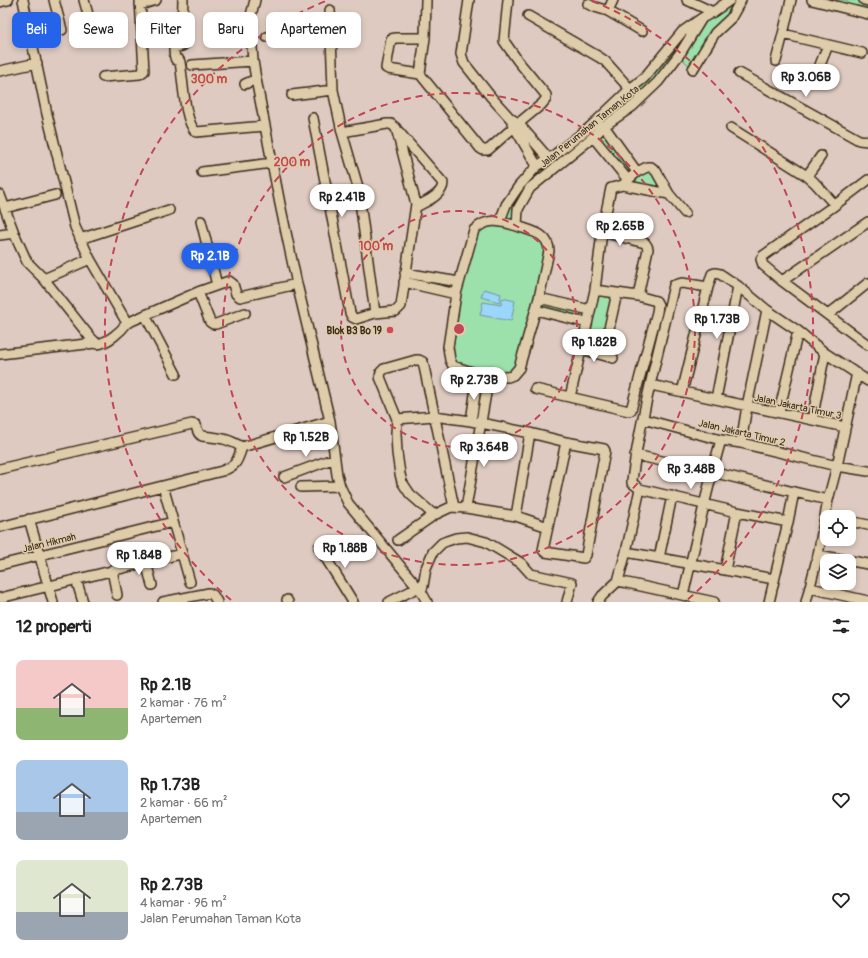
<!DOCTYPE html>
<html lang="id">
<meta charset="utf-8">
<style>
:root{--surface:#fff;--page:#f2f2f2;--text:#222;--muted:#767676;--accent:#2563eb}
body{margin:0;font-family:Pangolin,sans-serif;background:var(--page);color:var(--text);height:100vh;display:flex;flex-direction:column;font-size:15px;white-space:nowrap}
*{box-sizing:border-box;margin:0}
p{font-size:13px;color:var(--muted)}
.icon{flex:none;width:22px;height:22px;fill:none;stroke:currentColor;stroke-width:2;stroke-linecap:round;stroke-linejoin:round}
.map{position:relative;height:602px;overflow:hidden}
.sheet{display:flex;flex-direction:column;background:var(--surface);flex:1}
.sheet>*{flex:none}
.guide{position:absolute;left:12px;top:12px;width:400px;height:36px;display:flex;gap:8px}
.buttons{position:absolute;left:820px;top:510px;display:grid;gap:8px}
.buttons a{display:grid;place-items:center;width:36px;height:36px;border-radius:8px;background:var(--surface);box-shadow:0 2px 6px #0003;font-size:20px}
.price{position:absolute;translate:-50% -34px;padding:0 9px;border-radius:14px;background:#fff;color:#222;font-size:13px;line-height:26px;filter:drop-shadow(0 1px 2px #0008)}
.price::after{content:'';position:absolute;left:50%;top:24px;width:12px;height:9px;margin-left:-6px;background:inherit;clip-path:polygon(0 0,100% 0,50% 100%)}
.price.on{background:var(--accent);color:#fff}
ul{padding:0;list-style:none}
li{display:flex;align-items:center;gap:12px;height:100px;padding:0 16px}
li span{display:grid;place-items:center;flex:none;width:112px;height:80px;border-radius:8px;color:#555}
li>.icon{margin-inline-start:auto}
span .icon{width:48px;height:48px;fill:#fffc;stroke-width:1}
li b{font-size:17px}
h2{display:flex;justify-content:space-between;align-items:center;height:48px;padding:0 16px;font-size:17px}
.pill{padding:0 14px;border-radius:8px;background:var(--surface);box-shadow:0 2px 6px #0003;font-size:14px;line-height:36px}
.pill.on{background:var(--accent);color:#fff}
.map>svg:first-child{display:block}
</style>
<div class="map">
<svg width="868" height="602" viewBox="0 0 868 602">
<rect width="100%" height="100%" fill="#decac0"/>
<filter id="ink" filterUnits="userSpaceOnUse"><feTurbulence type="fractalNoise" baseFrequency=".025" numOctaves="2"/><feDisplacementMap in="SourceGraphic" scale="8" xChannelSelector="R" yChannelSelector="G"/><feConvolveMatrix kernelMatrix="1 2 1 2 8 2 1 2 1" color-interpolation-filters="sRGB"/></filter>
<g filter="url(#ink)">
<path fill="#9ce0ac" stroke="#6c8565" d="M 730,0 L 741,0 L 693,69 L 679,56 L 661,79 L 604,126 L 637,171 L 647,167 L 669,194 L 623,185 L 628,180 L 593,137 L 530,188 L 517,226 L 547,241 L 539,298 L 590,310 L 595,290 L 617,293 L 603,355 L 581,349 L 587,324 L 536,310 L 516,372 L 489,376 L 450,360 L 456,294 L 404,282 L 405,273 L 459,282 L 474,230 L 500,221 L 519,186 L 589,128 L 672,45 Z
M 812,0 L 868,0 L 868,14 Z"/>
<path fill="#9bd7fc" stroke="#7592a3" d="M 484,289 L 501,294 L 499,302 L 481,297 Z
M 502,298 L 515,301 L 511,321 L 480,315 L 483,302 L 501,305 Z"/>
<g fill="none" stroke-linecap="round" stroke-linejoin="round">
<defs>
<path id="minor" d="M 23,0 L 47,114 L 75,227 L 90,259 L 127,323
M 54,0 L 62,30
M 84,0 L 89,18
M 183,0 L 182,26 L 185,44 L 182,46 L 174,48 C 174,52 174,57 176,60 L 179,60 L 180,62 C 183,78 184,122 196,132 L 265,126
M 255,0 L 250,19 L 253,61 L 256,79 L 280,204 L 297,284 L 330,421 L 337,475 L 340,486 L 348,503 L 387,550 L 421,591 L 427,602
M 469,0 L 461,54 L 464,63 L 491,97 L 510,118 L 518,123 L 549,159
M 687,0 L 713,12
M 812,0 L 868,14
M 864,0 L 868,1
M 0,2 L 8,0
M 588,4 L 592,6 L 608,11 L 642,31
M 140,5 L 156,0
M 330,10 L 333,90 L 342,132 L 358,187 L 375,313
M 608,11 L 613,0
M 528,16 L 599,57 L 605,61 L 630,89
M 783,34 L 862,53
M 267,37 L 331,34
M 425,38 L 396,38 L 391,39 L 386,68 L 388,69 L 420,74 L 480,148 L 483,150 L 488,150 L 514,127 L 542,104 L 546,99 L 546,95 L 518,61 L 504,41 L 508,0
M 223,39 L 252,36
M 776,61 L 783,34 L 791,0
M 192,65 L 253,61
M 693,69 L 715,33 L 731,18 L 741,0
M 0,71 L 37,63
M 739,73 L 859,140 L 868,141
M 420,74 L 425,38 L 426,0
M 816,75 L 828,45
M 103,77 L 140,74 L 144,71 L 140,0
M 245,84 L 256,79
M 292,95 L 333,90
M 313,118 L 350,313 L 352,317 L 356,319 L 375,313 L 396,311 L 401,306 L 416,204 L 396,128 L 391,124 L 387,124 L 342,132
M 512,123 L 537,166
M 604,126 L 637,172
M 731,128 L 807,176 L 814,182 L 835,205
M 398,131 L 443,183 C 443,195 425,202 416,207
M 593,137 L 628,180
M 202,172 L 272,163
M 807,176 L 821,156
M 868,180 L 835,205 L 763,256 L 761,259 L 763,265 L 782,281 L 868,345
M 623,185 L 669,194
M 0,195 L 14,233 L 27,262 L 44,279 L 90,337 L 97,344 C 108,343 121,331 127,323 L 198,292 L 229,281 L 233,284 L 236,294 L 240,297 L 297,284
M 5,208 L 55,195
M 201,221 L 217,285
M 500,221 L 506,205 L 519,186 L 537,166 L 549,159 L 589,128 L 630,89 L 644,78 L 682,32 L 702,18 L 713,12 L 730,0
M 517,226 C 500,221 488,217 474,230 L 456,294 L 448,347 L 450,360 L 453,366 L 478,374 L 489,376 L 508,377 L 513,375 L 519,368 L 539,298 L 549,251 C 549,233 530,231 517,226 L 518,209 L 530,188 L 593,137 L 604,126 L 633,106 L 658,82 L 681,52 L 702,18
M 0,235 L 14,233
M 80,239 L 169,210
M 405,273 L 459,282
M 44,279 L 90,259
M 782,281 L 868,222
M 404,282 L 456,294
M 708,287 L 682,283 L 674,285 C 659,350 641,414 632,480 L 632,483 L 640,489 L 737,512 L 788,522
M 595,290 L 638,296
M 198,292 L 210,322 L 213,324 L 216,324 L 245,313
M 539,298 L 590,310
M 536,310 L 587,323
M 145,315 L 176,374
M 828,315 L 868,283
M 581,349 L 613,358
M 0,354 L 95,343
M 603,355 L 617,293
M 651,385 L 845,427
M 535,389 L 629,411 L 631,410 L 657,312 L 658,305 L 656,301 L 638,296 L 648,249 L 647,246 L 645,243 L 602,232
M 682,392 L 708,287 L 712,274 L 715,273 L 720,274 L 738,286 L 767,310 L 798,331 L 825,353 L 868,381
M 570,397 L 595,290 L 602,232 L 611,188 L 623,185 L 628,180 L 637,172 L 647,167 L 651,167 L 656,171 L 669,194 L 685,213
M 716,399 L 738,286
M 779,412 L 798,331
M 397,419 L 434,416 L 471,421 L 530,433 L 566,442 L 604,449 L 605,451 L 586,555 L 584,558 L 545,552 L 543,550 L 566,442
M 643,419 L 721,440 L 741,443 L 837,466 L 868,471
M 812,420 L 825,353
M 471,421 L 478,374
M 741,443 L 747,406 L 767,310
M 635,455 L 712,472 L 794,492 L 828,500
M 0,469 L 192,424 L 196,425 C 197,430 198,434 202,436 C 220,438 227,438 242,447
M 284,477 L 335,458
M 163,486 L 190,582
M 301,487 L 340,486
M 466,508 L 489,376
M 737,512 L 725,570 L 774,579
M 434,515 L 410,494 L 402,482 L 400,474 L 397,453 L 396,433 L 397,419 L 380,377 L 381,372 L 384,369 L 416,360 L 419,360 L 423,362 L 454,507
M 516,516 L 530,433
M 29,519 L 53,602
M 849,521 L 868,525
M 0,527 L 222,471 C 237,465 237,462 242,447 L 330,421
M 398,540 L 434,515 L 451,507 L 466,508 L 516,516 L 548,527
M 319,547 L 353,602
M 626,552 L 725,570
M 818,555 L 868,564
M 659,558 L 672,496
M 146,562 L 152,585
M 0,565 L 173,522
M 112,570 L 117,595
M 76,579 L 83,602
M 618,581 L 714,602
M 810,588 L 868,601
M 421,591 L 423,586 L 426,568 L 433,552 L 442,543 L 447,541 L 456,538 L 467,537 L 486,542 L 498,549 L 521,563 L 531,574 L 545,577 L 572,583 L 567,602
M 683,595 C 696,543 706,491 721,440
M 0,598 L 181,554
M 287,600 L 288,602
M 163,602 L 209,593 L 213,595 L 217,602
M 389,602 L 417,588
M 598,602 L 602,596 L 618,581 L 626,552 L 640,489
M 769,602 L 788,522 L 794,492
M 806,602 L 818,555 L 828,500 L 837,466 L 857,373"/>
</defs>
<use href="#minor" stroke="#3b2a1e" stroke-width="12"/>
<use href="#minor" stroke="#dfccaa" stroke-width="9"/>
</g>
</g>
<g fill="none" stroke="#c24655" stroke-width="2" stroke-dasharray="7 5">
<circle cx="459" cy="329" r="118"/>
<circle cx="459" cy="329" r="236"/>
<path d="M231 600A354 354 0 0 1 326 1M592 1A354 354 0 0 1 687 600"/>
</g>
<circle fill="#d1495b" stroke="#dfccaa" stroke-width="1.5" cx="390" cy="330" r="4"/>
<g text-anchor="middle" stroke-width="3" stroke-linejoin="round" paint-order="stroke">
<g font-size="10" fill="#3b2a1e" stroke="#dfccaa">
<text transform="translate(589 126) rotate(-39)" y="4">Jalan Perumahan Taman Kota</text>
<text transform="translate(798 406) rotate(12)" y="4">Jalan Jakarta Timur 3</text>
<text transform="translate(742 432) rotate(13)" y="4">Jalan Jakarta Timur 2</text>
<text transform="translate(49 542) rotate(-14)" y="4">Jalan Hikmah</text>
</g>
<g font-size="10" font-weight="bold" fill="#3b2a1e" stroke="#dfccaa" text-anchor="end">
<text x="382" y="334">Blok B3 Bo 19</text>
</g>
</g>
<circle cx="459" cy="329" r="6" fill="#c24655" stroke="#dfccaa" stroke-width="2"/>
<g font-size="12" text-anchor="middle" font-weight="bold" fill="#c24655" stroke="#dfccaa" stroke-width="3" stroke-linejoin="round" paint-order="stroke">
<text x="209" y="83">300 m</text>
<text x="292" y="166">200 m</text>
<text x="376" y="250">100 m</text>
</g>
</svg>
<div class="buttons">
<a><svg class="icon" aria-label="locate" viewBox="0 0 24 24"><circle cx="12" cy="12" r="6"/><path d="M12 2v4M12 18v4M2 12h4M18 12h4"/></svg></a>
<a><svg class="icon" aria-label="layers" viewBox="0 0 24 24"><path d="M12 4l9 5-9 5-9-5zM3 14l9 5 9-5"/></svg></a>
</div>
<b class="price" style="left:806px;top:98px">Rp 3.06B</b>
<b class="price" style="left:342px;top:218px">Rp 2.41B</b>
<b class="price" style="left:620px;top:247px">Rp 2.65B</b>
<b class="price on" style="left:210px;top:277px">Rp 2.1B</b>
<b class="price" style="left:717px;top:340px">Rp 1.73B</b>
<b class="price" style="left:594px;top:363px">Rp 1.82B</b>
<b class="price" style="left:474px;top:401px">Rp 2.73B</b>
<b class="price" style="left:306px;top:458px">Rp 1.52B</b>
<b class="price" style="left:484px;top:468px">Rp 3.64B</b>
<b class="price" style="left:691px;top:490px">Rp 3.48B</b>
<b class="price" style="left:345px;top:569px">Rp 1.88B</b>
<b class="price" style="left:139px;top:576px">Rp 1.84B</b>
<div class="guide">
<a class="pill on">Beli</a>
<a class="pill">Sewa</a>
<a class="pill">Filter</a>
<a class="pill">Baru</a>
<a class="pill">Apartemen</a>
</div>
</div>
<section class="sheet">
<h2>12 properti<svg class="icon" aria-label="filters" viewBox="0 0 24 24"><path d="M4 7h16M4 17h16"/><circle cx="9" cy="7" r="2"/><circle cx="15" cy="17" r="2"/></svg></h2>
<ul>
<li><span style="background:linear-gradient(#f6c9c9 60%,#8fb573 0)"><svg class="icon" aria-label="home" viewBox="0 0 24 24"><path d="M3 11l9-7 9 7M6 9v11h12V9"/></svg></span><div><b>Rp 2.1B</b><p>2 kamar · 76 m²</p><p>Apartemen</p></div><svg class="icon" aria-label="heart" viewBox="0 0 24 24"><path d="M12 20l-8-8c-3-5 5-10 8-4 3-6 11-1 8 4z"/></svg></li>
<li><span style="background:linear-gradient(#a9c7e8 65%,#9aa5b1 0)"><svg class="icon" aria-label="home" viewBox="0 0 24 24"><path d="M3 11l9-7 9 7M6 9v11h12V9"/></svg></span><div><b>Rp 1.73B</b><p>2 kamar · 66 m²</p><p>Apartemen</p></div><svg class="icon" aria-label="heart" viewBox="0 0 24 24"><path d="M12 20l-8-8c-3-5 5-10 8-4 3-6 11-1 8 4z"/></svg></li>
<li><span style="background:linear-gradient(#dfe7d0 65%,#9aa5b1 0)"><svg class="icon" aria-label="home" viewBox="0 0 24 24"><path d="M3 11l9-7 9 7M6 9v11h12V9"/></svg></span><div><b>Rp 2.73B</b><p>4 kamar · 96 m²</p><p>Jalan Perumahan Taman Kota</p></div><svg class="icon" aria-label="heart" viewBox="0 0 24 24"><path d="M12 20l-8-8c-3-5 5-10 8-4 3-6 11-1 8 4z"/></svg></li>
</ul>
</section>
